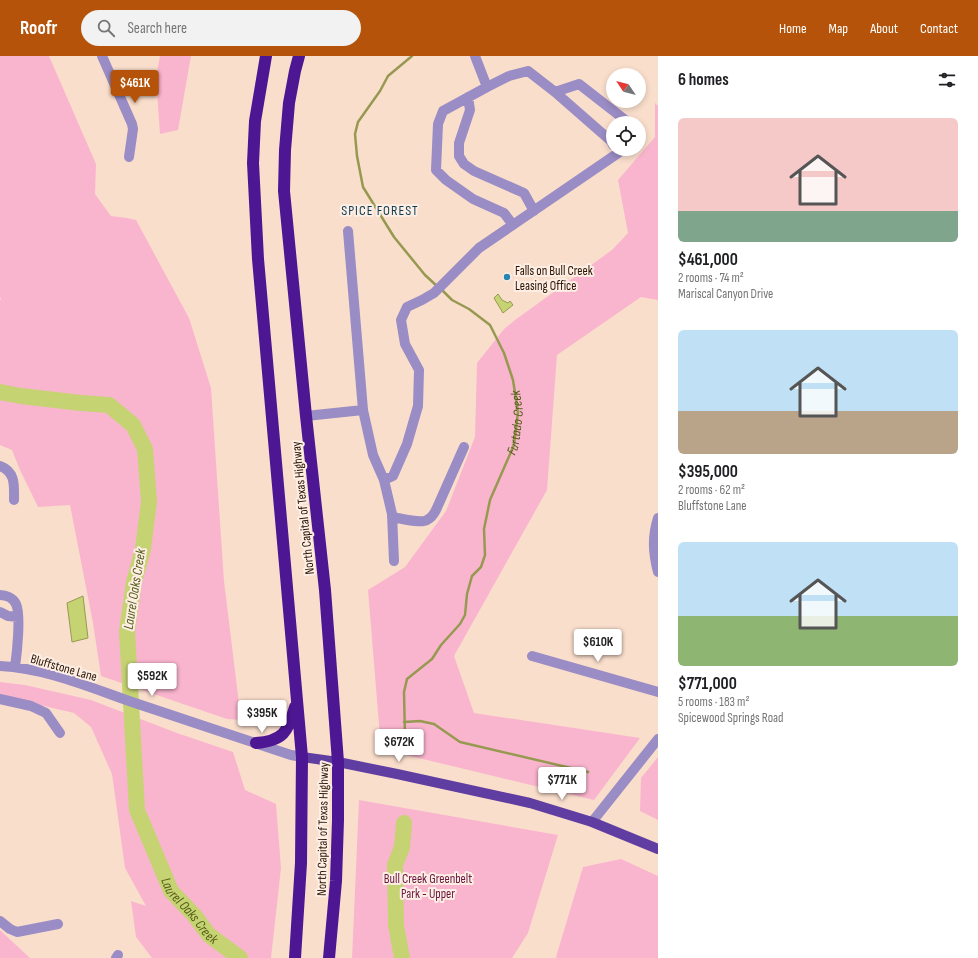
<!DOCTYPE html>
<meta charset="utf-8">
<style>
:root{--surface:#fff;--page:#f2f2f2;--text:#202124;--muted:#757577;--accent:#b45309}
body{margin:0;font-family:"Sofia Sans Condensed",sans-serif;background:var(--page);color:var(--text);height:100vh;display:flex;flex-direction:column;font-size:15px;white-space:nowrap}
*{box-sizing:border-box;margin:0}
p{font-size:13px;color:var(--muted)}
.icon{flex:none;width:22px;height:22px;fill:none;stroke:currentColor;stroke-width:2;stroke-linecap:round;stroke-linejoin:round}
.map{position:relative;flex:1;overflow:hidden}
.panel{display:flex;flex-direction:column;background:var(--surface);width:320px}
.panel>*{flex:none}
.needle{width:26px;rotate:305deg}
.fabs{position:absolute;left:606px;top:12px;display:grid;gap:8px}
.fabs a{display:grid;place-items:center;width:40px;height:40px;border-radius:50%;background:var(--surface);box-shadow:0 2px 6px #0003;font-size:20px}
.price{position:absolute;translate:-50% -34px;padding:0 9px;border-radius:4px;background:#fff;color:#222;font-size:13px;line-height:26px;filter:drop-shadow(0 1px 2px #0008)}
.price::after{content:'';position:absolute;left:50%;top:24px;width:12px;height:9px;margin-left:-6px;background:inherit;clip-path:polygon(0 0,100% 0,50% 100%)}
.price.current{background:var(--accent);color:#fff}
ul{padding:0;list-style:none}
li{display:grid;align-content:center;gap:8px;height:212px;padding:0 20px}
li span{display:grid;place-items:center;height:124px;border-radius:6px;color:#555}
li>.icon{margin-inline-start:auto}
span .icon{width:72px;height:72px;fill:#fffc;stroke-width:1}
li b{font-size:17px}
h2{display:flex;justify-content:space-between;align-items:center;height:48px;padding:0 20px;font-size:17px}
header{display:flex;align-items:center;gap:24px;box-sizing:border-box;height:56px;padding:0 20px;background:var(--accent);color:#fff}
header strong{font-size:19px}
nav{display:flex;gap:22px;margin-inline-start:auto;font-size:14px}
.search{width:280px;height:36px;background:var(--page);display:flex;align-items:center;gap:10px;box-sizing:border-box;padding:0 14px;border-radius:22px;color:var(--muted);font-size:15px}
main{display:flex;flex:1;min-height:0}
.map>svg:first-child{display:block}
</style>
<header>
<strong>Roofr</strong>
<div class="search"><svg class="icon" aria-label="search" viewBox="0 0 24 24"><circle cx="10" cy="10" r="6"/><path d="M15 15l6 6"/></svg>Search here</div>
<nav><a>Home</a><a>Map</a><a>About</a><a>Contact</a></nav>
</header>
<main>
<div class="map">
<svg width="658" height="902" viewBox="0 0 658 902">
<rect width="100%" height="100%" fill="#fadecc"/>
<path fill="#fab5ce" d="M 0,0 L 49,0 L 96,108 L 95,138 L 111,160 L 127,162 L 136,164 L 189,262 L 211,332 L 224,525 L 241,664 L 227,663 L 101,620 L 93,567 L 70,449 L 38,451 L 20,414 L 12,394 L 0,389 L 0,244 L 1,243 L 0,241 Z
M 160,0 L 191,0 L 178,74 L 160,78 L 156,21 Z
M 655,47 L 658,50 L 658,244 L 641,241 L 557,299 L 547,434 L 454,600 L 474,657 L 640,682 L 594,744 L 381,693 L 368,534 L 405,511 L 446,455 L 475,381 L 477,307 L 504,273 L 515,264 L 612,194 L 628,177 L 618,124 L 655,81 Z
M 0,626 L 25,629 L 91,644 L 177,677 L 233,696 L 245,734 L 276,748 L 281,812 L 271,902 L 152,902 L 136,881 L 131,845 L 146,850 L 125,812 L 112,718 L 91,671 L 74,657 L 31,647 L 0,638 Z
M 658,701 L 658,764 L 640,755 L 641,722 Z
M 359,744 L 558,779 L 528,877 L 512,902 L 352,902 Z
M 621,803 L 658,820 L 658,902 L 557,902 L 556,901 L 583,811 Z
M 0,874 L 30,902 L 0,902 Z"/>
<path fill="#c6d373" stroke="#979951" d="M 498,238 L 502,244 L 508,247 L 510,245 L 513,249 L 503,257 L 494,242 Z
M 83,540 L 88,582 L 72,586 L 67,547 Z"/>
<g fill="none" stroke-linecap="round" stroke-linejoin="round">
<g stroke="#979951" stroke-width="2.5">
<path d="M 412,0 L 388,20 L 380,35 L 358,66 L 355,78 L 357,100 L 363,131 L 394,181 L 425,219 L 438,231"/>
<path d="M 404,666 L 420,665 L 434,668 L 460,686 L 588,716"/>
<path id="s1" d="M 405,681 L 404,636 L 407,623 L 432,603 L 441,589 L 460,568 L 465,559 L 467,538 L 472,520 L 481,511 L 485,499 L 484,473 L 490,444 L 514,389 L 518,356 L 513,324 L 504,297 L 490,269 L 469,253 L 452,244 L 442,234"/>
</g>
<g stroke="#c6d373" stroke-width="16">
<path id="s2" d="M 0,336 L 21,340 L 81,347 L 109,349 L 133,369 L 145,393 L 149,446 L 143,493 L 134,526 L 127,575 L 137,754 L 171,835 L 194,859 L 209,879 L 240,902"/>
<path d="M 402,902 L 396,869 L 395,809 L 402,791 L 404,767"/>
</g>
<path stroke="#9a8cc4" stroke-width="10" d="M 102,0 L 132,68 L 133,73 L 129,101
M 475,0 L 487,31 L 509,20 L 528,15 L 555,36 L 579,28 L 629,67
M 487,31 L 443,55 L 438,68 L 436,114 L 446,124 L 473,143 L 504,157 L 513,169
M 555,36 L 611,85 L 613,89
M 468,41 L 470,54 L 459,87 L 459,100 L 464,108 L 474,115 L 524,137 L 534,155
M 348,175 L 363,354
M 306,360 L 363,354 L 373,399 L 384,424 L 393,420 L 407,388 L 418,350 L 419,314 L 405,288 L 401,264 L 407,251 L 422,244 L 434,237 L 479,192 L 624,93
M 0,410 C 16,416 14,430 14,444
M 384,424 L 392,458 L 394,505
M 392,461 C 400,462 420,468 427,464 C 431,462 434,458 436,454 L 464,391
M 658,462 C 652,481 653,497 658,516
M 0,539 C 6,539 13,542 16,548 C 21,559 17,597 15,611
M 0,556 L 8,560 L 18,561
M 532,600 L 658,636
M 0,610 C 45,612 89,631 132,646 C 185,664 238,681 291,699 L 302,701
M 0,643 L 31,650 L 46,657 L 60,677
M 592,766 L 658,683
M 0,865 L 10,873 L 17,876 L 58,868
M 116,902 L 118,899"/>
<path stroke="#603da1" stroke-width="10" d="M 302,701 L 338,706 L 397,718 L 530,747 L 592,766 L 658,793"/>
<path stroke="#4d1693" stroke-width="12" d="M 266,0 L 255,65 L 253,107 L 258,203 L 302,701 L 301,807 L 295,902
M 299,0 L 295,15 L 289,47 L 285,94 L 284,135 L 306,360 L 325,534 L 338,706 L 338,764 L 336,825 L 329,902
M 256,687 C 283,685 288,676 295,651"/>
</g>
<circle fill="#2b85b3" stroke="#fdefe5" stroke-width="1.5" cx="507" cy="221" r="4"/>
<g text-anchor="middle" stroke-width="4" stroke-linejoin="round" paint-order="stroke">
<g font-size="13" fill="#2a1201" stroke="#fdefe5" text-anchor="start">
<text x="515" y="219">Falls on Bull Creek<tspan x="515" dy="15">Leasing Office</tspan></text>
</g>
<g font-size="13" fill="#2a1201" stroke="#fdefe5">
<text transform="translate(302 452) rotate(-96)" y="5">North Capital of Texas Highway</text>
<text transform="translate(64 611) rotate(16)" y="5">Bluffstone Lane</text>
<text transform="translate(322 773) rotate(-89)" y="5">North Capital of Texas Highway</text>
</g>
<g font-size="13" fill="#68153e" stroke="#fdefe5">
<text x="428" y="827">Bull Creek Greenbelt<tspan x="428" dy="15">Park - Upper</tspan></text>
</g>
<g font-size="14" letter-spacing="1" fill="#0e394f" stroke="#fdefe5">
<text x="380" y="159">SPICE FOREST</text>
</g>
<g font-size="14" font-style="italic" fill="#555c17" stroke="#fdefe5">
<text dy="5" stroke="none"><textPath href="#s1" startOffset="349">Furtado Creek</textPath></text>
<text transform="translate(134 533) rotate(-81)" y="5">Laurel Oaks Creek</text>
<text dy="5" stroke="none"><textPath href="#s2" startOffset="646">Laurel Oaks Creek</textPath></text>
</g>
</g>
</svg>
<div class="fabs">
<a><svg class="needle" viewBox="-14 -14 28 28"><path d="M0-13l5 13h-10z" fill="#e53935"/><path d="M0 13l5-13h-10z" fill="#757577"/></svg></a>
<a><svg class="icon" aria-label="locate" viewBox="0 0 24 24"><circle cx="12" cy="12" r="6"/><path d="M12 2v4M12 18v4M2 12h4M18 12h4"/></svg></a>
</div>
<b class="price current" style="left:135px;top:48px">$461K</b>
<b class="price" style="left:598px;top:607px">$610K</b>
<b class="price" style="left:152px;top:641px">$592K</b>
<b class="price" style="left:262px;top:678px">$395K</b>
<b class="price" style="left:399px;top:707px">$672K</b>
<b class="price" style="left:562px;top:745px">$771K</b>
</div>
<section class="panel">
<h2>6 homes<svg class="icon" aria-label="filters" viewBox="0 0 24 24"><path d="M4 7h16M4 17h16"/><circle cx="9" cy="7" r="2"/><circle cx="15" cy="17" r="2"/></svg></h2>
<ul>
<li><span style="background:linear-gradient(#f6c9c9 75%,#7fa58c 0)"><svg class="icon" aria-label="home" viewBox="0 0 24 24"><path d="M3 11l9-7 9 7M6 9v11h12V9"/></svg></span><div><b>$461,000</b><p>2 rooms · 74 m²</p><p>Mariscal Canyon Drive</p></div></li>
<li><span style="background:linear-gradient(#bfe0f5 65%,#b9a48a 0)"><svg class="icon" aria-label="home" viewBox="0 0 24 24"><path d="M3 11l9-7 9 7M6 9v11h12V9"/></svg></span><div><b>$395,000</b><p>2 rooms · 62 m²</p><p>Bluffstone Lane</p></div></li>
<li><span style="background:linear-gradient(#bfe0f5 60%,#8fb573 0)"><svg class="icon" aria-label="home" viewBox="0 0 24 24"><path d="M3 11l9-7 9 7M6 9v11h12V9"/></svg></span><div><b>$771,000</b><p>5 rooms · 183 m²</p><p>Spicewood Springs Road</p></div></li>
</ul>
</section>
</main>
